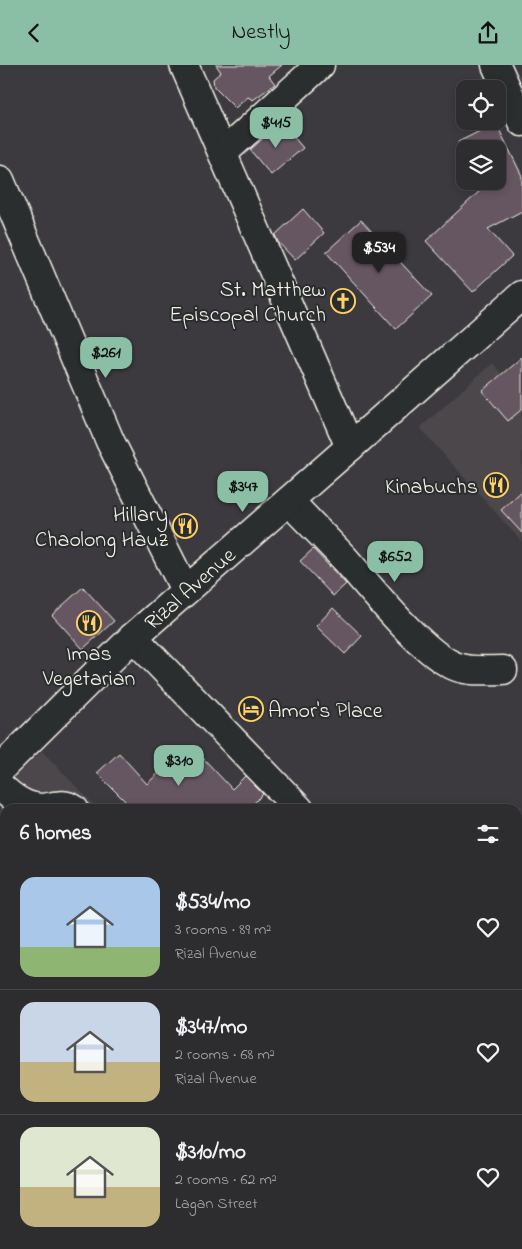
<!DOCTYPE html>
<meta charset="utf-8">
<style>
:root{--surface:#2d2c2e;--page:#353436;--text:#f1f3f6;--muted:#a7a7aa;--line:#48484a;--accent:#8abfa5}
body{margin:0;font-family:"Indie Flower",sans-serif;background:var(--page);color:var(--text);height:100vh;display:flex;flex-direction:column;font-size:19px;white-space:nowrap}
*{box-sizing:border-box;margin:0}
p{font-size:16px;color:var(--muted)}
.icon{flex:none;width:28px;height:28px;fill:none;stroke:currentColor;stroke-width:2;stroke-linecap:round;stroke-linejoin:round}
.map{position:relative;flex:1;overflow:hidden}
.drawer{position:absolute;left:0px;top:739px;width:522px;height:446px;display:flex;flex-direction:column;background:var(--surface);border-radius:15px 15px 0 0;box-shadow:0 2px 8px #0003,0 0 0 1px var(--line)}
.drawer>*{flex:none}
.buttons{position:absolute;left:456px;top:15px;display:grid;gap:10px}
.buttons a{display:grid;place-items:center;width:50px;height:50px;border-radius:10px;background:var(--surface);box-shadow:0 2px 8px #0003,0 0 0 1px var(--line);font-size:25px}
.price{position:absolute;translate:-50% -42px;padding:0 11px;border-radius:10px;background:var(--accent);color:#111;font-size:16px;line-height:32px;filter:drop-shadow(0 1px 2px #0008)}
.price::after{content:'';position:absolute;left:50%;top:30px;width:15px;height:11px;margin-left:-8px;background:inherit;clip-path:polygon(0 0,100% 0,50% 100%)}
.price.selected{background:#222;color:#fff}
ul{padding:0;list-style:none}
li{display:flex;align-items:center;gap:15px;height:125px;padding:0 20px}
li+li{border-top:1px solid var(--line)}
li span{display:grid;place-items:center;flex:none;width:140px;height:100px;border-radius:15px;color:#555}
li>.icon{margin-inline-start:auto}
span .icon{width:60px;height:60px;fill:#fffc;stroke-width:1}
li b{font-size:21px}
h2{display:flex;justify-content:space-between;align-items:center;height:60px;padding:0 20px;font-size:21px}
header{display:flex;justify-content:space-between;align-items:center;height:65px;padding:0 20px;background:var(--accent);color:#111;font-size:22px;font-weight:600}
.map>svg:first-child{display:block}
</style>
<header><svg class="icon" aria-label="back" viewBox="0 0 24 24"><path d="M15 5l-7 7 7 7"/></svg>Nestly<svg class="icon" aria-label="share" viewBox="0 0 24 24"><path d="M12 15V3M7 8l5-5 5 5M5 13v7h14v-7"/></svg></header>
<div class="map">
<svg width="522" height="1184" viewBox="0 0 522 1184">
<defs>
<pattern id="park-tufts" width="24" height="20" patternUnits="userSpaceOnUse" patternTransform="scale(1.25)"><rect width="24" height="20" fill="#60664c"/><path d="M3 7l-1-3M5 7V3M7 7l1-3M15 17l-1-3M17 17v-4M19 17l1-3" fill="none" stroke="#777c66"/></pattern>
</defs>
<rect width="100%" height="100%" fill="#3c3a3e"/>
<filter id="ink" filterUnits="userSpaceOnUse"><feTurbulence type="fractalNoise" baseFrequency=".02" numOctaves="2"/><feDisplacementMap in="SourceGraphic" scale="10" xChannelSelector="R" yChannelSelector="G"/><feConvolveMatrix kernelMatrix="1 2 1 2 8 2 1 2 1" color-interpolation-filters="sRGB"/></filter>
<g filter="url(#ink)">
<path fill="#4c464c" d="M 492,298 L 522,331 L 522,477 L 420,363 Z
M 42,686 L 98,744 L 5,744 L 5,1163 L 0,1157 L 0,726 Z
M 20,1180 L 495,1180 L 499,1184 L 23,1184 Z"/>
<path fill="url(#park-tufts)" stroke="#aaac9a" d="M 0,763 L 5,769 L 5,860 L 0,865 Z"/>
<path fill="#665762" stroke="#f4f1e8" d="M 216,0 L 282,0 L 269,11 L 275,19 L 253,35 L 248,32 L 235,43 L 214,22 L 213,14 L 221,7 Z
M 281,57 L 303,83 L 271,110 L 250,85 Z
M 496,58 L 522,111 L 522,146 L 488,164 L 512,191 L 473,227 L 426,176 L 482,124 L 478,116 L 498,116 L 498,84 L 465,84 L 465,90 L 458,77 Z
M 303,144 L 324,168 L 295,195 L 278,177 L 275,170 Z
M 361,155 L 432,231 L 396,264 L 326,187 Z
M 522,292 L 522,344 L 508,356 L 482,326 Z
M 522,426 L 522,468 L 501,445 Z
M 313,484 L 346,519 L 333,531 L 300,496 Z
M 83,522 L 114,556 L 83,584 L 52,550 Z
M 333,543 L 362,571 L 345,589 L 316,561 Z
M 119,688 L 147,719 L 166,701 L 169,704 L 182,691 L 193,703 L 203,693 L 232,724 L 245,711 L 263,729 L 250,742 L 251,744 L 133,744 L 97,708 Z"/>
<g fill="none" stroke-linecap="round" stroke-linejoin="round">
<defs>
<g id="minor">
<path d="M 184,0 L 350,382"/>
<path d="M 496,0 L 522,57"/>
<path d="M 223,88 L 320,0"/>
<path d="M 0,115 L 110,376 L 185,525"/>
<path d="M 289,436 C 307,455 326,474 345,494 C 370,522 423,590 457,602 C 471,607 488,605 503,605"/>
<path d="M 133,572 L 299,744"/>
<path id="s1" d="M 0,704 L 133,572 L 350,382 L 522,230"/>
<path d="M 0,721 C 11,732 26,743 42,743 C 54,742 63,737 74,744"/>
<path d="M 0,885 L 5,881"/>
<path d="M 518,983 L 522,988"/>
<path d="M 208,1180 L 212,1184"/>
<path d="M 478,1180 L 482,1184"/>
<path d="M 86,1184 L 91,1180"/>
</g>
</defs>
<use href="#minor" stroke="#f4f1e8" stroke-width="31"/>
<use href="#minor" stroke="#2a2d2e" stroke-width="28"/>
</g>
</g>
<defs>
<symbol id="church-ring" viewBox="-11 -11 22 22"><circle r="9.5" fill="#2a2d2e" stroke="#ffd166" stroke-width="1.5"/><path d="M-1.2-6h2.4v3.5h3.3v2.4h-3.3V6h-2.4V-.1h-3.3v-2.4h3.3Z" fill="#ffd166"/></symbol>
<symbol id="restaurant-ring" viewBox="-11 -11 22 22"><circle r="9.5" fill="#2a2d2e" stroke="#ffd166" stroke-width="1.5"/><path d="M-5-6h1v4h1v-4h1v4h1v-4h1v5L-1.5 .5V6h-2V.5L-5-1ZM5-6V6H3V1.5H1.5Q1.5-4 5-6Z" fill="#ffd166"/></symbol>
<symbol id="hotel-ring" viewBox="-11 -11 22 22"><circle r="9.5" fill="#2a2d2e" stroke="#ffd166" stroke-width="1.5"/><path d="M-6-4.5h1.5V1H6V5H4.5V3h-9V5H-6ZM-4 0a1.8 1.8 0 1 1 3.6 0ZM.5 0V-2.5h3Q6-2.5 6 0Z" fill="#ffd166"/></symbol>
</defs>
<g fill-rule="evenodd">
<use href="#church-ring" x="329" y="222" width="28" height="28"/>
<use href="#restaurant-ring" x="482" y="406" width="28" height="28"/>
<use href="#restaurant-ring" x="171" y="447" width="28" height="28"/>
<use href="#restaurant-ring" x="75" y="544" width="28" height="28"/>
<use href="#hotel-ring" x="237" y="630" width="28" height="28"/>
</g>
<g text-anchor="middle" stroke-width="4" stroke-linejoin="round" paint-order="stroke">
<g font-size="22" fill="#f4f1e8" stroke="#2a2d2e" text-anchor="end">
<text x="326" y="231">St. Matthew<tspan x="326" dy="25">Episcopal Church</tspan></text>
<text x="478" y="428">Kinabuchs</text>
<text x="168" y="456">Hillary<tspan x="168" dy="25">Chaolong Hauz</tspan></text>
<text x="89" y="595" text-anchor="middle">Imas<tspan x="89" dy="25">Vegetarian</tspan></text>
<text x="268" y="652" text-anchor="start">Amor's Place</text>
</g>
<g font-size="22" fill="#f4f1e8" stroke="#2a2d2e">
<text dy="8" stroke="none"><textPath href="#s1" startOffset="262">Rizal Avenue</textPath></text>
</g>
</g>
</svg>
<div class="buttons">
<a><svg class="icon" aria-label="locate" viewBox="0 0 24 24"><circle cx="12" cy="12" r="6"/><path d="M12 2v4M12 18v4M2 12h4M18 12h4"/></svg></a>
<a><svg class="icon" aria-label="layers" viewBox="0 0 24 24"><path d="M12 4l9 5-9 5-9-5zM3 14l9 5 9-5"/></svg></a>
</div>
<b class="price" style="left:276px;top:84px">$415</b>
<b class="price selected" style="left:379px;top:209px">$534</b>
<b class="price" style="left:106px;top:314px">$261</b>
<b class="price" style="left:243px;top:448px">$347</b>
<b class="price" style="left:395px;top:518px">$652</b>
<b class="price" style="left:179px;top:722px">$310</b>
<section class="drawer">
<h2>6 homes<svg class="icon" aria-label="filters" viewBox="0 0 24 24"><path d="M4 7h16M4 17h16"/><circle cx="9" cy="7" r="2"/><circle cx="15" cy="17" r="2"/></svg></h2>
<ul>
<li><span style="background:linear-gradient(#a9c7e8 70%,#8fb573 0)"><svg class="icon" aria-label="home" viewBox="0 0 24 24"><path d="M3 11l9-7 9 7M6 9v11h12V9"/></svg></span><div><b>$534/mo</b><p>3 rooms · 89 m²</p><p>Rizal Avenue</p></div><svg class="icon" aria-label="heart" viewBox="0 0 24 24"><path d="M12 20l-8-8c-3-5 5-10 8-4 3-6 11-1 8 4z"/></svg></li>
<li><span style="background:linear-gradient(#c9d6e8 60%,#c2b280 0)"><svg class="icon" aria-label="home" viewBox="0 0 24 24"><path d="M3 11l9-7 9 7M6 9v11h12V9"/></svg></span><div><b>$347/mo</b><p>2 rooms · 68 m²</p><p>Rizal Avenue</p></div><svg class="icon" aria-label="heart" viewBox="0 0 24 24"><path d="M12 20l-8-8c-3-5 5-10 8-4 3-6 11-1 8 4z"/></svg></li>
<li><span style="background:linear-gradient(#dfe7d0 60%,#c2b280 0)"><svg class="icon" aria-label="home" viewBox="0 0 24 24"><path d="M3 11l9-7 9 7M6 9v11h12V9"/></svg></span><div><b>$310/mo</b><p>2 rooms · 62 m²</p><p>Lagan Street</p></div><svg class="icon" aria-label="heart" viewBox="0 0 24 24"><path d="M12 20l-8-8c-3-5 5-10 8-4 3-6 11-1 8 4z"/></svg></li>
</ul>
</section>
</div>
